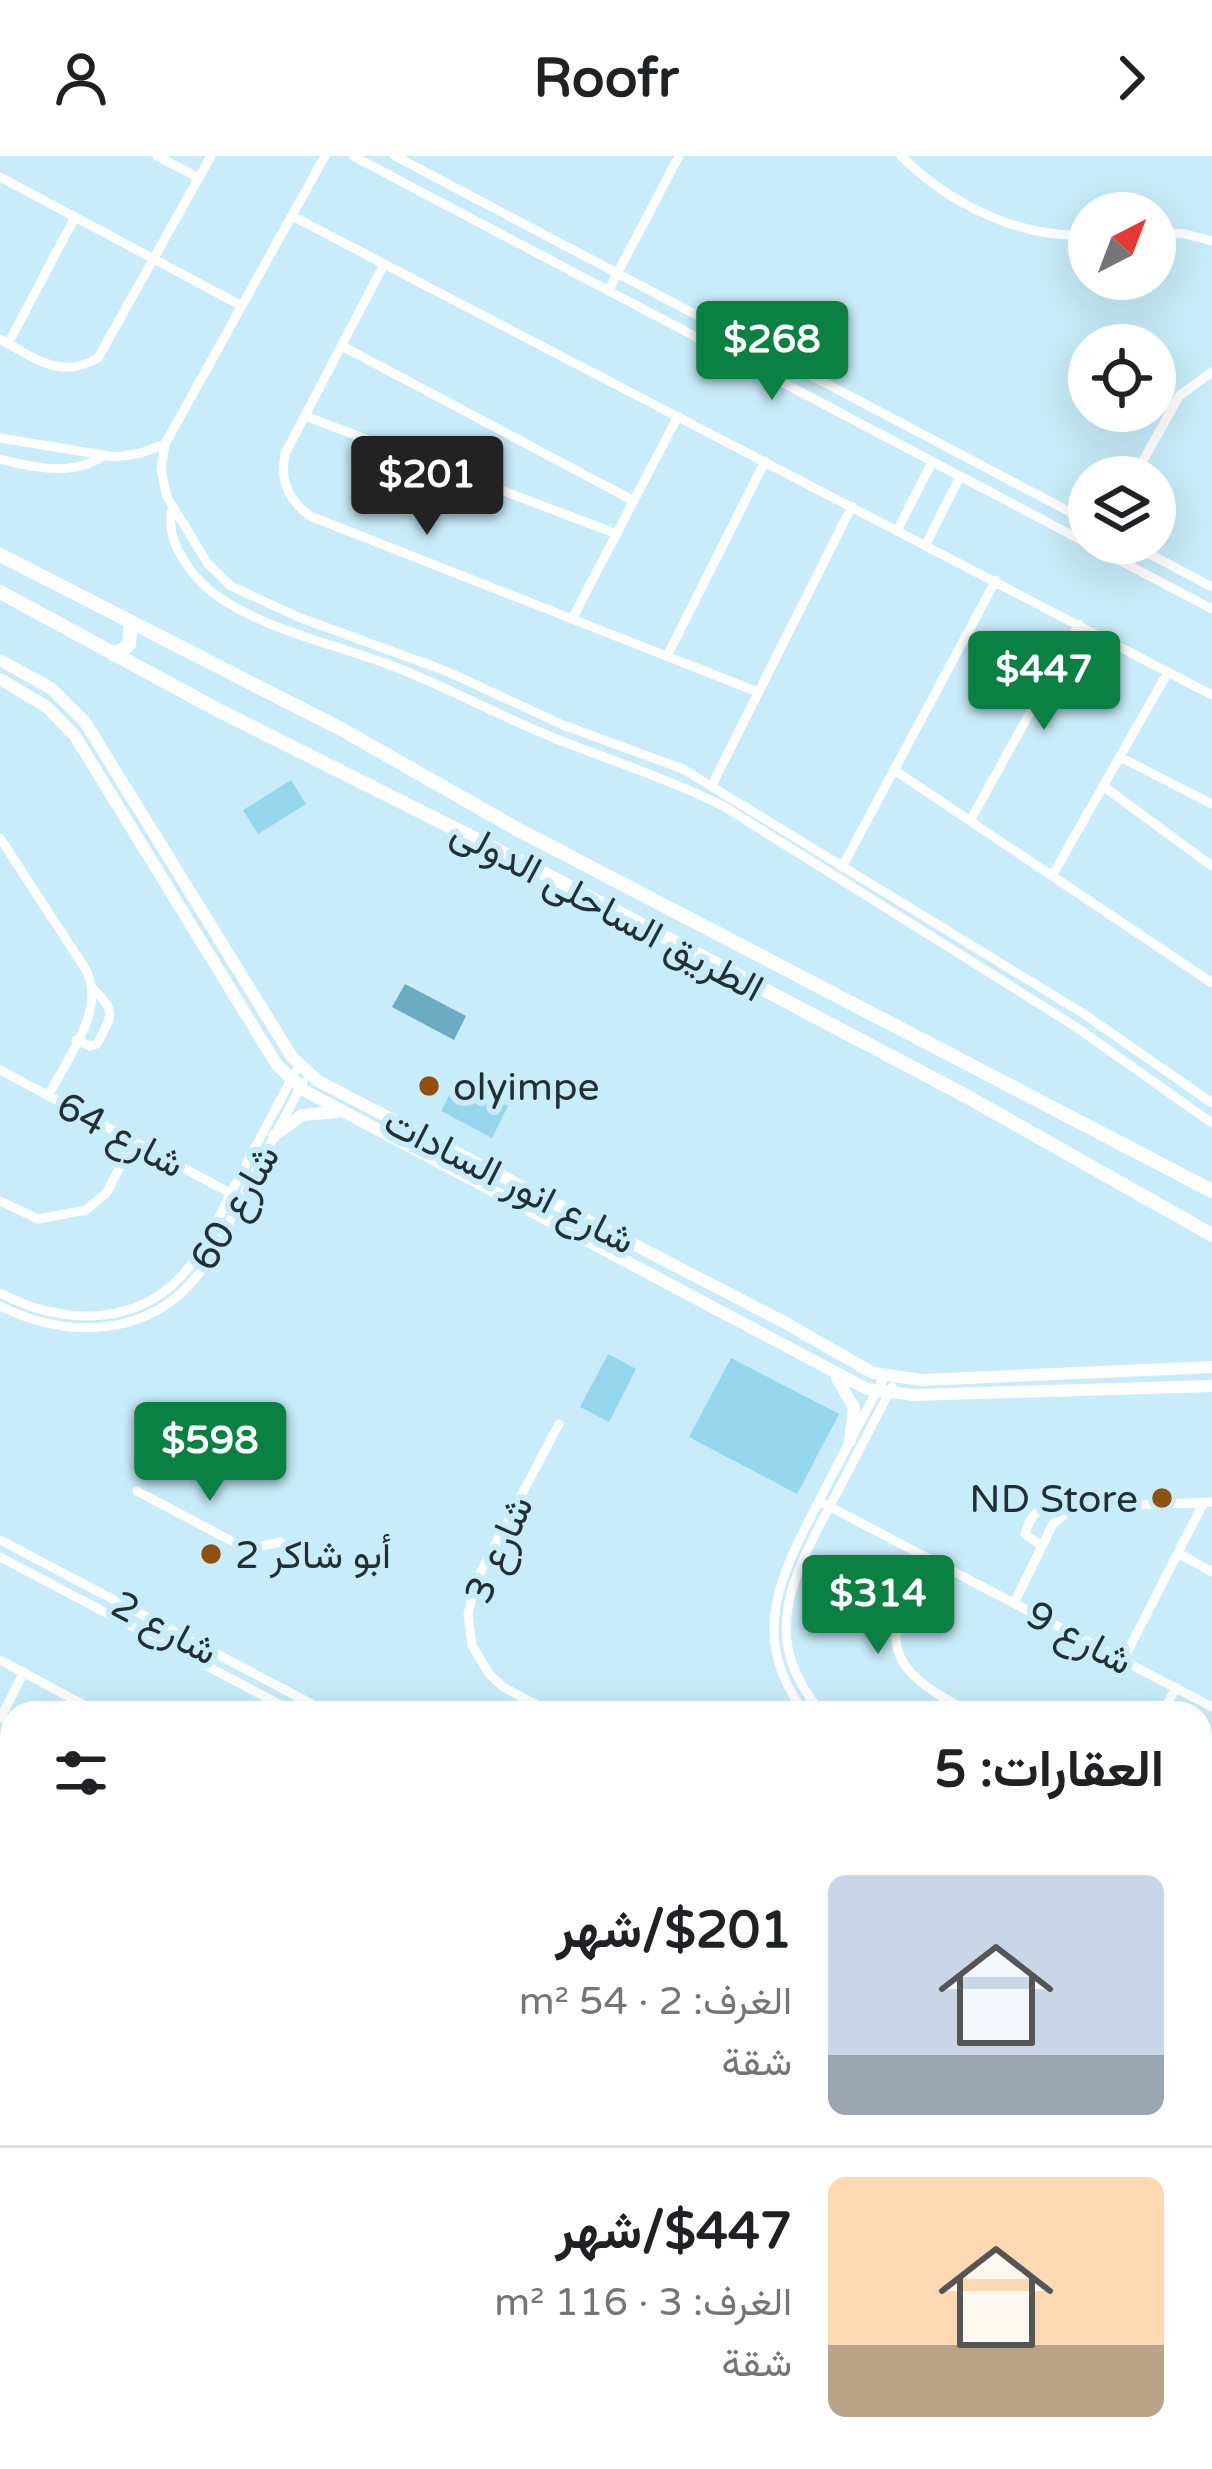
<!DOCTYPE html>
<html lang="ar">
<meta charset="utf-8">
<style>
:root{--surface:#fff;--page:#f6f6f6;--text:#202124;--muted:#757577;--line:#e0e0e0;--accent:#0b8043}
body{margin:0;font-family:"Varela Round",Vazirmatn,sans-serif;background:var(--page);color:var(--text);direction:rtl;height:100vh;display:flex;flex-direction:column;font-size:45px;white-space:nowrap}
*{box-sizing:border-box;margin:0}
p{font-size:39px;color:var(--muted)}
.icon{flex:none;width:66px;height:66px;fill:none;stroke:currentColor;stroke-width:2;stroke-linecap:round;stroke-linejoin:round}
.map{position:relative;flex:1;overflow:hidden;direction:ltr}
.details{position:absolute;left:0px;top:1545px;width:1212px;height:768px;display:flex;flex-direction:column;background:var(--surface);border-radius:36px 36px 0 0;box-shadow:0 12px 48px #0002;direction:rtl}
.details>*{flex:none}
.needle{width:78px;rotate:42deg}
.tools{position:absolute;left:1068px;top:36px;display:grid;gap:24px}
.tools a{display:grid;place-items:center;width:108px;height:108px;border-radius:50%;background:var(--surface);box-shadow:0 12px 48px #0002;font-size:60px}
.price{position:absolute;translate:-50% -102px;padding:0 27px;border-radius:12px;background:var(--accent);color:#fff;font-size:39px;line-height:78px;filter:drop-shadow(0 3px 6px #0008)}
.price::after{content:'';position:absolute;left:50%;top:72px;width:36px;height:27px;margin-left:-18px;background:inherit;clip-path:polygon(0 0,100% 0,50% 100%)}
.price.on{background:#222;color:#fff}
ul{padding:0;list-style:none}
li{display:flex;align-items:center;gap:36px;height:300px;padding:0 48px}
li+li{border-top:3px solid var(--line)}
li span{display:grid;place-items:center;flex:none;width:336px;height:240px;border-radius:18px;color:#555}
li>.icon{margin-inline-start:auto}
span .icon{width:144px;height:144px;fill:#fffc;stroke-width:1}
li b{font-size:51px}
h2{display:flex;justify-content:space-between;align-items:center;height:144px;padding:0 48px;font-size:51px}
header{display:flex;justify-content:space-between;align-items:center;height:156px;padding:0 48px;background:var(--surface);font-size:54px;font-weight:700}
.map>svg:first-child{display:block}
</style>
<header><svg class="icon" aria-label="forward" viewBox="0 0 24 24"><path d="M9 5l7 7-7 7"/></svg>Roofr<svg class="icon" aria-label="person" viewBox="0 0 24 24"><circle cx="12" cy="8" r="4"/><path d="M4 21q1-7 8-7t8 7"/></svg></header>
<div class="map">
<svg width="1212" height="2313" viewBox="0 0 1212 2313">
<rect width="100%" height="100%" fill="#c8ecf9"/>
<path fill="#95d6ed" d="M 291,624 L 306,648 L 258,678 L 243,654 Z
M 457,924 L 508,950 L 492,982 L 441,955 Z
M 608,1198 L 636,1213 L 609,1266 L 580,1251 Z
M 731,1202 L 839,1258 L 797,1338 L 689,1281 Z"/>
<path fill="#6bacc2" d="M 405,828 L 466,860 L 454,884 L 392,851 Z"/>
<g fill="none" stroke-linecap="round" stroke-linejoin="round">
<path stroke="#fff" stroke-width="9" d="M 157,0 L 199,22
M 325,0 L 165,288 L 161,314 L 167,341 L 208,408 L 231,430 L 298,461 L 446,515 L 563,569 L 683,613 L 1084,858 L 1212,947
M 353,0 L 1212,453
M 395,0 L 1089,366
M 901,0 C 950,48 1019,83 1089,79
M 0,21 L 242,150
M 292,60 L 1212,539
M 1155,76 L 1185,78 L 1212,85
M 384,108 L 285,298 C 280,325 288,344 310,360 L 758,536
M 608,135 L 679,0
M 0,183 C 34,202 61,224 98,202 L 211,0
M 8,188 L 75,61
M 342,190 L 634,345
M 305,260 L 617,378
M 0,282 L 115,301 L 141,297 L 165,288
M 0,303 C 31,311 75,321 102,300
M 1134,321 L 1179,240 L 1212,216
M 172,353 C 164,388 195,426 223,444 C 275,477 338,489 395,511 C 449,532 500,560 554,582 C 612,605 669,623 725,651 L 1076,871 L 1212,967
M 898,373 L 932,306
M 1129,387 L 1212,431
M 926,388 L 960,321
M 572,463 L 678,260
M 667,500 L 765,305
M 1120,601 L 1212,648
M 894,614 L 1212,827
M 712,629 L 852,350
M 1103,630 L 1212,710
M 970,665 L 1079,468
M 0,682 L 86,814 C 107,854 66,904 48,940
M 842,711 L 996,424
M 1052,720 L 1168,516
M 76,884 L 90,890 L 97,888 C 111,860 118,857 94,834
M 0,914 L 234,1039
M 0,1045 L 38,1063 L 86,1054 L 107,1036 L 133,985
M 0,1137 C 65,1171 145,1172 192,1107 C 209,1084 220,1058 233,1033 C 255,992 277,951 299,909
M 0,1150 C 69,1184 151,1182 201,1115 C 218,1093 229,1066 242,1041 C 262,1003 283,965 303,926
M 137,1335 L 235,1387 L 257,1391 L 281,1386
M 819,1345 L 1212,1551
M 0,1384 L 329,1557
M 1042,1390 L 1025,1378 C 1033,1349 1047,1349 1075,1348
M 1178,1397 L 1212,1416
M 924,1400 C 880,1488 882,1511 972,1557
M 0,1401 L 296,1557
M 1014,1447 L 1053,1368 L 1073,1351 L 1212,1346
M 0,1504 L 99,1557
M 1123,1504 L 1204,1346
M 552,1557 L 503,1531 L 489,1518 L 472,1489 L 468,1458 L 477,1423 L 559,1268
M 805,1557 C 744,1477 785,1412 824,1335 C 844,1297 864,1258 885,1220
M 822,1557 C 757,1482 793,1420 832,1346 C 852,1307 872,1269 892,1231
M 1163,1557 L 1176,1531
M 0,1563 L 24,1516
M 0,1642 L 12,1682
M 1200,1725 L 1212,1702
M 1200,1767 L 1212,1774
M 1200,1782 L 1212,1788
M 1200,1859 L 1212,1866
M 0,1897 L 12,1904
M 1200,1974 L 1212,1970
M 1200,2124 L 1212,2120
M 0,2178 L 12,2155
M 12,2193 L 6,2224 L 12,2249
M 1200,2279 L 1212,2276
M 317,2301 L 340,2313
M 679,2301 L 700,2312
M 839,2301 L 862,2313
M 352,2313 L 359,2301
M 775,2313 L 781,2301
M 883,2313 L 889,2301
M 1094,2313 L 1131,2301"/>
<path stroke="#fff" stroke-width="12" d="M 0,504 L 52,533 L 85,566 L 292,901 L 318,925 L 782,1165 L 873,1217 L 922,1224 L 1212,1211
M 0,523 L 47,551 L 75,580 L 277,909 L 305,935 L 867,1233 L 914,1239 L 1212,1230
M 274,980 L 302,959 L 337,956
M 837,1222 L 854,1252 L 850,1285
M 0,2255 L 12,2262
M 0,2300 L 24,2313
M 82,2301 L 107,2313
M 114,2301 L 136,2313"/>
<path stroke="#fff" stroke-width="14" d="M 0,399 L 343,574 L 515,672 L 1212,1035
M 0,436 L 216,553 L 545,718 L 966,940 L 1212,1079
M 114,499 L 129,489 L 131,466"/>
</g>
<g fill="#8e5112" stroke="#c8ecf9" stroke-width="4.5">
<circle cx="429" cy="930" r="12"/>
<circle cx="1162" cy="1342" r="12"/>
<circle cx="211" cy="1398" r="12"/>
</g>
<g text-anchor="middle" stroke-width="12" stroke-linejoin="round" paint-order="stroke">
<g font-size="39" fill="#223035" stroke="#c8ecf9">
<text transform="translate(608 753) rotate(28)" y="14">الطريق الساحلى الدولى</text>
<text transform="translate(121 978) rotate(28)" y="14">شارع 64</text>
<text transform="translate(510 1024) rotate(27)" y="14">شارع انور السادات</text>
<text transform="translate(234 1051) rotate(-60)" y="14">شارع 60</text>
<text transform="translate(498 1393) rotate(-66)" y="14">شارع 3</text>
<text transform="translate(165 1471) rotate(28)" y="14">شارع 2</text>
<text transform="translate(1080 1481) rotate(28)" y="14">شارع 9</text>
</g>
<g font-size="39" fill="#223035" stroke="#c8ecf9" text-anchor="start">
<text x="453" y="944">olyimpe</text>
<text x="1138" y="1356" text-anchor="end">ND Store</text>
<text x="235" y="1412">أبو شاكر 2</text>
</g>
</g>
</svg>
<div class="tools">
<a><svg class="needle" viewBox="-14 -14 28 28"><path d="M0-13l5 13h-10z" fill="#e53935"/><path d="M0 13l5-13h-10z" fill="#757577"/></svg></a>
<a><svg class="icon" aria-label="locate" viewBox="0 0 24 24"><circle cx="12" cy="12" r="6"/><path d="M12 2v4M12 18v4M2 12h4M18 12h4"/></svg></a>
<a><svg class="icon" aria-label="layers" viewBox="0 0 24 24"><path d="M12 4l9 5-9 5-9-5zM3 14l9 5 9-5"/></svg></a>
</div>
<b class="price" style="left:772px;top:247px">$268</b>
<b class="price on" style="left:427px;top:382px">$201</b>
<b class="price" style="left:1044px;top:577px">$447</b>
<b class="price" style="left:210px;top:1348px">$598</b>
<b class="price" style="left:878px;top:1501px">$314</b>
<section class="details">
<h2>العقارات: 5<svg class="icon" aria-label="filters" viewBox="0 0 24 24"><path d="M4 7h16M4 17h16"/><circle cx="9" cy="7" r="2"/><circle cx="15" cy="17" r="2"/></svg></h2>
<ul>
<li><span style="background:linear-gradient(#c9d6e8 75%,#9aa5b1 0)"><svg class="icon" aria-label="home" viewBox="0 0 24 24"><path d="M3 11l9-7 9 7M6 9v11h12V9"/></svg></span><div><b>$201/شهر</b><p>الغرف: 2 · 54 m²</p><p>شقة</p></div></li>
<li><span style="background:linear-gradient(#ffd9b3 70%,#b9a48a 0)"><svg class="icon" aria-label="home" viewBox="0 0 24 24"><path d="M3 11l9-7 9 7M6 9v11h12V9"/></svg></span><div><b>$447/شهر</b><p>الغرف: 3 · 116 m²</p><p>شقة</p></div></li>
</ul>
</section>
</div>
